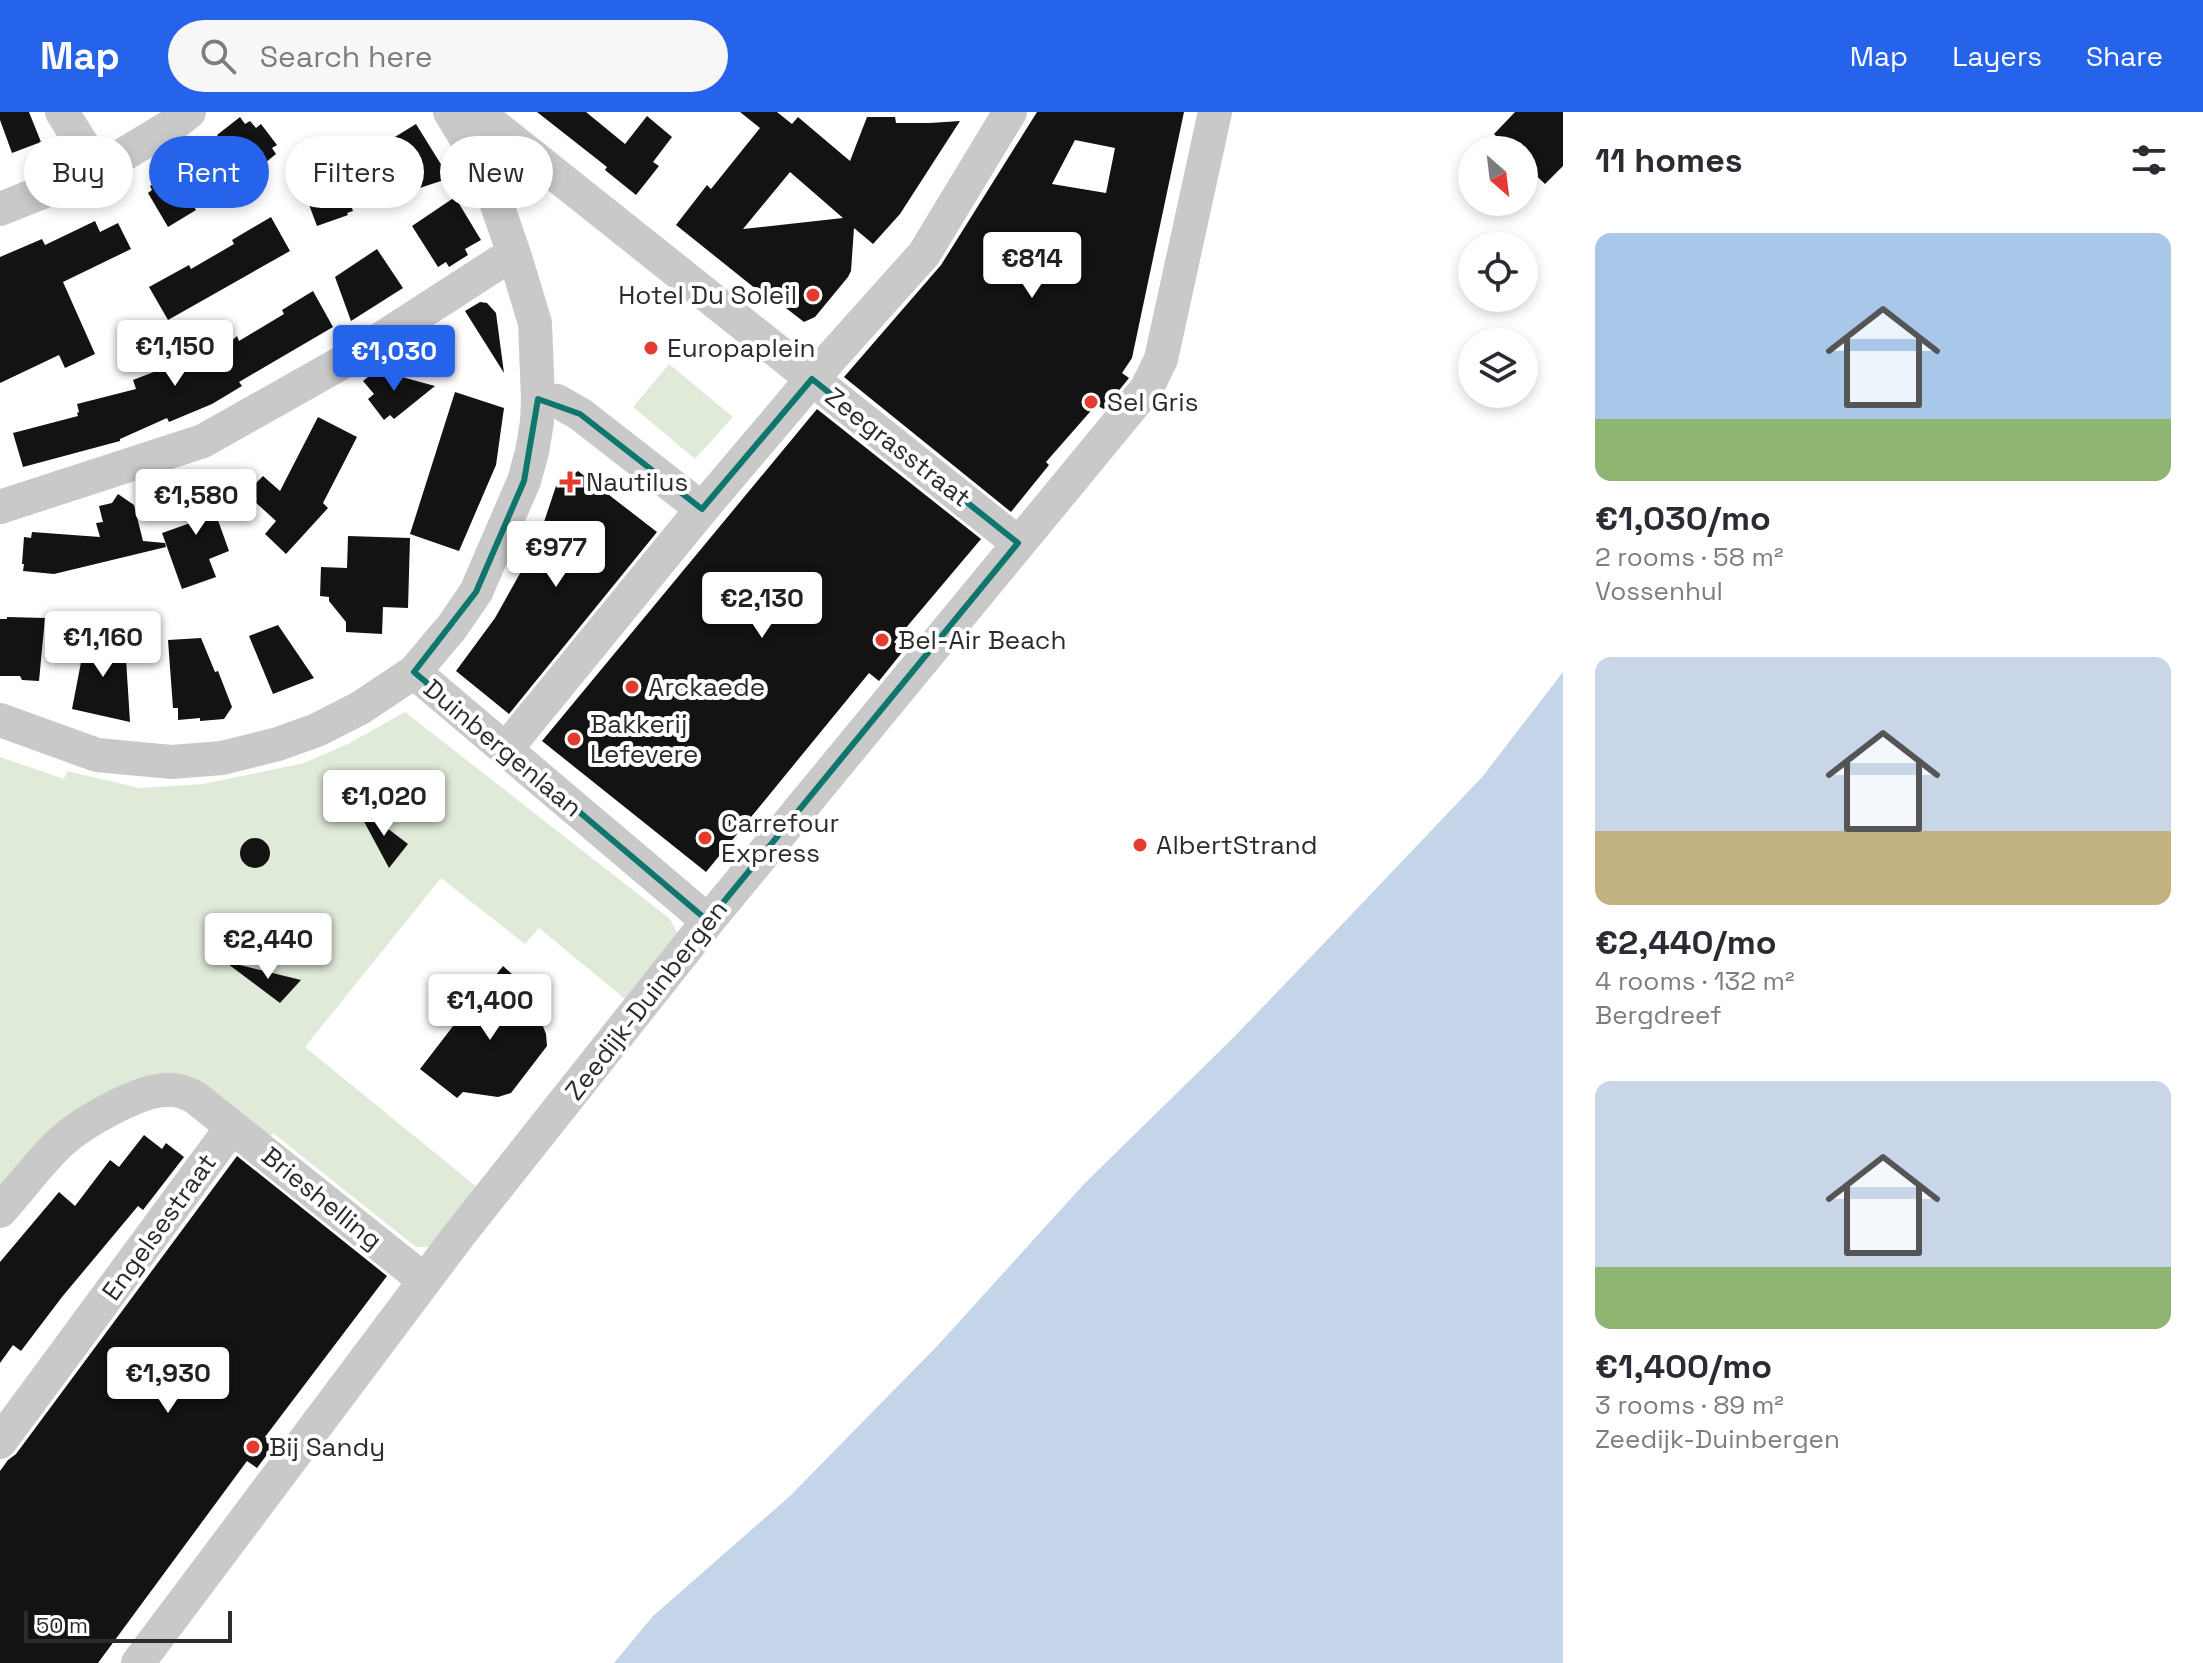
<!DOCTYPE html>
<meta charset="utf-8">
<style>
:root{--surface:#fff;--page:#f7f7f7;--text:#2b2b33;--muted:#7c7c81;--accent:#2563eb}
body{margin:0;font-family:"Space Grotesk",sans-serif;background:var(--page);color:var(--text);height:100vh;display:flex;flex-direction:column;font-size:30px;white-space:nowrap}
*{box-sizing:border-box;margin:0}
p{font-size:26px;color:var(--muted)}
.icon{flex:none;width:44px;height:44px;fill:none;stroke:currentColor;stroke-width:2;stroke-linecap:round;stroke-linejoin:round}
.map{position:relative;flex:1;overflow:hidden}
.panel{display:flex;flex-direction:column;background:var(--surface);width:640px}
.panel>*{flex:none}
.banner{position:absolute;left:24px;top:24px;width:760px;height:72px;display:flex;gap:16px}
.needle{width:52px;rotate:152deg}
.fabs{position:absolute;left:1458px;top:24px;display:grid;gap:16px}
.fabs a{display:grid;place-items:center;width:80px;height:80px;border-radius:50%;background:var(--surface);box-shadow:0 4px 12px #0003;font-size:40px}
.scale{position:absolute;left:24px;bottom:20px;width:208px;box-sizing:border-box;padding-left:8px;border:4px solid #2c2c2c;border-top:0;font-size:22px;line-height:28px;white-space:nowrap;color:#2c2c2c;-webkit-text-stroke:6px #fff;paint-order:stroke}
.price{position:absolute;translate:-50% -68px;padding:0 18px;border-radius:8px;background:#fff;color:#222;font-size:26px;line-height:52px;filter:drop-shadow(0 2px 4px #0008)}
.price::after{content:'';position:absolute;left:50%;top:48px;width:24px;height:18px;margin-left:-12px;background:inherit;clip-path:polygon(0 0,100% 0,50% 100%)}
.price.current{background:var(--accent);color:#fff}
ul{padding:0;list-style:none}
li{display:grid;align-content:center;gap:16px;height:424px;padding:0 32px}
li span{display:grid;place-items:center;height:248px;border-radius:16px;color:#555}
li>.icon{margin-inline-start:auto}
span .icon{width:144px;height:144px;fill:#fffc;stroke-width:1}
li b{font-size:34px}
h2{display:flex;justify-content:space-between;align-items:center;height:96px;padding:0 32px;font-size:34px}
.pill{padding:0 28px;border-radius:36px;background:var(--surface);box-shadow:0 4px 12px #0003;font-size:28px;line-height:72px}
.pill.current{background:var(--accent);color:#fff}
header{display:flex;align-items:center;gap:48px;box-sizing:border-box;height:112px;padding:0 40px;background:var(--accent);color:#fff}
header strong{font-size:38px}
nav{display:flex;gap:44px;margin-inline-start:auto;font-size:28px}
.search{width:560px;height:72px;background:var(--page);display:flex;align-items:center;gap:20px;box-sizing:border-box;padding:0 28px;border-radius:44px;color:var(--muted);font-size:30px}
main{display:flex;flex:1;min-height:0}
.map>svg:first-child{display:block}
</style>
<header>
<strong>Map</strong>
<div class="search"><svg class="icon" aria-label="search" viewBox="0 0 24 24"><circle cx="10" cy="10" r="6"/><path d="M15 15l6 6"/></svg>Search here</div>
<nav><a>Map</a><a>Layers</a><a>Share</a></nav>
</header>
<main>
<div class="map">
<svg width="1563" height="1551" viewBox="0 0 1563 1551">
<rect width="100%" height="100%" fill="#fff"/>
<path fill="#dfead8" d="M 669,252 L 733,305 L 695,347 L 633,295 Z
M 405,600 L 670,807 L 679,824 L 625,887 L 539,816 L 525,832 L 441,766 L 305,935 L 478,1076 L 433,1135 L 416,1135 L 273,1021 L 265,1031 L 176,969 L 0,1077 L 0,645 L 64,667 L 67,659 L 139,676 L 203,672 L 304,651 L 348,632 Z"/>
<path fill="#c4d5ea" d="M 1563,560 L 1563,1551 L 614,1551 L 653,1504 L 790,1384 L 939,1232 L 1084,1072 L 1234,925 L 1351,803 L 1483,664 Z"/>
<path fill="#131313" fill-rule="evenodd" d="M 0,0 L 29,0 L 41,30 L 12,41 L 0,8 Z
M 537,0 L 586,0 L 625,32 L 647,4 L 672,25 L 653,50 L 659,54 L 636,83 L 605,58 L 607,55 Z
M 740,0 L 777,0 L 792,12 L 798,5 L 850,49 L 867,5 L 895,5 L 896,11 L 930,11 L 960,9 L 900,102 L 873,132 L 854,116 L 851,159 L 848,165 L 815,205 L 804,210 L 773,186 L 771,189 L 676,113 L 707,73 L 711,77 L 760,16 ZM 790,60 L 843,106 L 743,117 Z
M 1037,0 L 1184,0 L 1132,246 L 1122,261 L 1129,266 L 1104,297 L 1096,293 L 1046,350 L 1049,353 L 1011,400 L 844,265 L 941,153 ZM 1075,28 L 1115,36 L 1106,81 L 1052,72 Z
M 1515,0 L 1563,0 L 1563,54 L 1545,72 L 1524,52 L 1524,38 L 1510,38 L 1494,22 Z
M 240,5 L 245,12 L 250,9 L 256,16 L 261,12 L 277,33 L 272,36 L 276,42 L 245,67 L 218,33 L 223,30 L 217,23 Z
M 416,12 L 447,62 L 442,65 L 444,68 L 389,86 L 370,54 L 378,49 L 372,39 Z
M 183,60 L 197,83 L 190,88 L 196,98 L 168,115 L 148,81 L 152,78 L 150,74 L 170,63 L 172,67 Z
M 335,68 L 338,74 L 343,71 L 353,99 L 347,101 L 348,103 L 317,114 L 308,90 L 308,78 Z
M 455,85 L 481,128 L 465,137 L 468,143 L 449,155 L 446,150 L 438,155 L 412,114 Z
M 271,105 L 290,139 L 168,208 L 149,175 L 189,153 L 191,157 L 234,132 L 232,128 Z
M 95,109 L 100,120 L 118,111 L 131,137 L 63,170 L 95,242 L 65,256 L 59,243 L 0,271 L 0,145 L 42,127 L 45,133 Z
M 377,137 L 403,176 L 351,209 L 335,165 Z
M 313,179 L 333,215 L 239,270 L 242,274 L 212,292 L 169,310 L 167,306 L 120,327 L 120,329 L 23,355 L 13,321 L 78,304 L 77,301 L 79,300 L 77,292 L 136,277 L 133,268 L 195,244 L 219,230 L 223,237 L 237,224 L 239,229 L 284,202 L 282,198 Z
M 480,190 L 487,191 L 496,201 L 504,261 L 465,199 Z
M 379,256 L 402,265 L 435,274 L 394,307 L 390,303 L 384,308 L 368,287 L 374,282 L 363,269 Z
M 455,280 L 504,296 L 496,353 L 459,439 L 410,422 Z
M 817,297 L 981,427 L 894,530 L 904,538 L 879,569 L 869,561 L 706,760 L 542,629 Z
M 318,305 L 357,325 L 323,391 L 328,396 L 286,442 L 265,422 L 276,409 L 253,388 L 257,387 L 248,379 L 263,364 L 280,379 Z
M 578,359 L 657,420 L 509,602 L 456,559 L 495,506 L 537,431 L 556,374 Z
M 201,361 L 229,439 L 209,447 L 216,465 L 182,477 L 162,421 L 196,409 L 181,368 Z
M 118,382 L 134,393 L 143,429 L 165,431 L 166,435 L 54,462 L 23,459 L 24,452 L 22,452 L 24,425 L 31,426 L 32,420 L 100,425 L 96,411 L 103,410 L 99,394 L 112,391 Z
M 348,424 L 410,426 L 408,496 L 383,495 L 382,522 L 346,520 L 346,510 L 329,489 L 329,485 L 320,484 L 321,455 L 347,456 Z
M 7,505 L 45,506 L 39,569 L 22,568 L 20,564 L 0,564 L 0,507 L 7,507 Z
M 278,513 L 314,566 L 273,582 L 249,524 Z
M 87,519 L 109,523 L 107,527 L 125,531 L 130,610 L 72,597 Z
M 201,526 L 215,560 L 218,559 L 232,595 L 224,607 L 200,609 L 200,606 L 178,608 L 178,596 L 173,596 L 168,528 Z
M 354,691 L 408,732 L 389,756 Z
M240 741a15 15 0 1 1 30 0a15 15 0 1 1-30 0Z
M 224,849 L 301,868 L 280,891 Z
M 503,854 L 528,876 L 546,922 L 547,934 L 511,981 L 498,985 L 463,980 L 457,986 L 420,957 L 477,883 L 479,885 Z
M 144,1023 L 162,1037 L 166,1031 L 184,1045 L 143,1098 L 138,1094 L 62,1185 L 21,1239 L 13,1233 L 0,1251 L 0,1150 L 59,1080 L 75,1094 L 110,1048 L 119,1055 Z
M 237,1044 L 387,1164 L 265,1325 L 275,1332 L 257,1356 L 247,1349 L 98,1551 L 0,1551 L 0,1359 L 8,1348 L 16,1342 Z"/>
<g fill="none" stroke-linecap="round" stroke-linejoin="round">
<path stroke="#c9c9c9" stroke-width="34" d="M 62,0 L 98,58
M 477,0 L 1018,431
M 0,97 L 98,58 L 174,12 L 189,0
M 538,287 L 557,289 L 580,302 L 702,397
M 0,395 L 203,329 L 359,241 L 498,151 L 515,145
M 414,560 L 708,809
M 0,608 L 97,643 L 172,650 L 222,646 L 278,632 L 317,618 L 360,596 L 414,560 L 452,515 L 476,480 L 524,369 L 532,340 L 537,310 L 538,287 L 535,211 L 515,145 L 485,58 L 450,0
M 506,637 L 702,397 L 812,267 L 924,142 L 1010,0
M 0,1099 C 20,1077 41,1048 62,1029 C 83,1010 139,978 167,978 C 178,977 187,981 196,986 L 424,1168
M 0,1330 L 232,1015
M 138,1551 L 459,1123 L 708,809 L 1147,276 L 1161,247 L 1215,0"/>
</g>
<path fill="none" stroke="#0f766e" stroke-width="6" stroke-linejoin="round" d="M 812,267 L 1018,431 L 708,809 L 414,560 L 476,480 L 524,369 L 538,287 L 580,302 L 702,397 Z"/>
<g fill="#e33b2d" stroke="#fff" stroke-width="3">
<circle cx="813" cy="183" r="8"/>
<circle cx="651" cy="236" r="8"/>
<circle cx="1091" cy="290" r="8"/>
<path d="M566 358h8v8h8v8h-8v8h-8v-8h-8v-8h8z"/>
<circle cx="882" cy="528" r="8"/>
<circle cx="632" cy="575" r="8"/>
<circle cx="574" cy="627" r="8"/>
<circle cx="705" cy="726" r="8"/>
<circle cx="1140" cy="733" r="8"/>
<circle cx="253" cy="1335" r="8"/>
</g>
<g text-anchor="middle" stroke-width="8" stroke-linejoin="round" paint-order="stroke">
<g font-size="26" fill="#2c2c2c" stroke="#fff" text-anchor="start">
<text x="797" y="192" text-anchor="end">Hotel Du Soleil</text>
<text x="667" y="245">Europaplein</text>
<text x="1107" y="299">Sel Gris</text>
<text x="586" y="379">Nautilus</text>
<text x="898" y="537">Bel-Air Beach</text>
<text x="648" y="584">Arckaede</text>
<text x="590" y="621">Bakkerij<tspan x="590" dy="30">Lefevere</tspan></text>
<text x="721" y="720">Carrefour<tspan x="721" dy="30">Express</tspan></text>
<text x="1156" y="742">AlbertStrand</text>
<text x="269" y="1344">Bij Sandy</text>
</g>
<g font-size="26" fill="#2c2c2c" stroke="#fff">
<text transform="translate(898 335) rotate(38)" y="9">Zeegrasstraat</text>
<text transform="translate(503 636) rotate(40)" y="9">Duinbergenlaan</text>
<text transform="translate(646 888) rotate(-52)" y="9">Zeedijk-Duinbergen</text>
<text transform="translate(322 1086) rotate(39)" y="9">Brieshelling</text>
<text transform="translate(159 1115) rotate(-54)" y="9">Engelsestraat</text>
</g>
</g>
</svg>
<div class="fabs">
<a><svg class="needle" viewBox="-14 -14 28 28"><path d="M0-13l5 13h-10z" fill="#e53935"/><path d="M0 13l5-13h-10z" fill="#7c7c81"/></svg></a>
<a><svg class="icon" aria-label="locate" viewBox="0 0 24 24"><circle cx="12" cy="12" r="6"/><path d="M12 2v4M12 18v4M2 12h4M18 12h4"/></svg></a>
<a><svg class="icon" aria-label="layers" viewBox="0 0 24 24"><path d="M12 4l9 5-9 5-9-5zM3 14l9 5 9-5"/></svg></a>
</div>
<div class="scale">50 m</div>
<b class="price" style="left:1032px;top:188px">€814</b>
<b class="price" style="left:175px;top:276px">€1,150</b>
<b class="price current" style="left:394px;top:281px">€1,030</b>
<b class="price" style="left:196px;top:425px">€1,580</b>
<b class="price" style="left:556px;top:477px">€977</b>
<b class="price" style="left:762px;top:528px">€2,130</b>
<b class="price" style="left:103px;top:567px">€1,160</b>
<b class="price" style="left:384px;top:726px">€1,020</b>
<b class="price" style="left:268px;top:869px">€2,440</b>
<b class="price" style="left:490px;top:930px">€1,400</b>
<b class="price" style="left:168px;top:1303px">€1,930</b>
<div class="banner">
<a class="pill">Buy</a>
<a class="pill current">Rent</a>
<a class="pill">Filters</a>
<a class="pill">New</a>
</div>
</div>
<section class="panel">
<h2>11 homes<svg class="icon" aria-label="filters" viewBox="0 0 24 24"><path d="M4 7h16M4 17h16"/><circle cx="9" cy="7" r="2"/><circle cx="15" cy="17" r="2"/></svg></h2>
<ul>
<li><span style="background:linear-gradient(#a9c7e8 75%,#8fb573 0)"><svg class="icon" aria-label="home" viewBox="0 0 24 24"><path d="M3 11l9-7 9 7M6 9v11h12V9"/></svg></span><div><b>€1,030/mo</b><p>2 rooms · 58 m²</p><p>Vossenhul</p></div></li>
<li><span style="background:linear-gradient(#c9d6e8 70%,#c2b280 0)"><svg class="icon" aria-label="home" viewBox="0 0 24 24"><path d="M3 11l9-7 9 7M6 9v11h12V9"/></svg></span><div><b>€2,440/mo</b><p>4 rooms · 132 m²</p><p>Bergdreef</p></div></li>
<li><span style="background:linear-gradient(#c9d6e8 75%,#8fb573 0)"><svg class="icon" aria-label="home" viewBox="0 0 24 24"><path d="M3 11l9-7 9 7M6 9v11h12V9"/></svg></span><div><b>€1,400/mo</b><p>3 rooms · 89 m²</p><p>Zeedijk-Duinbergen</p></div></li>
</ul>
</section>
</main>
